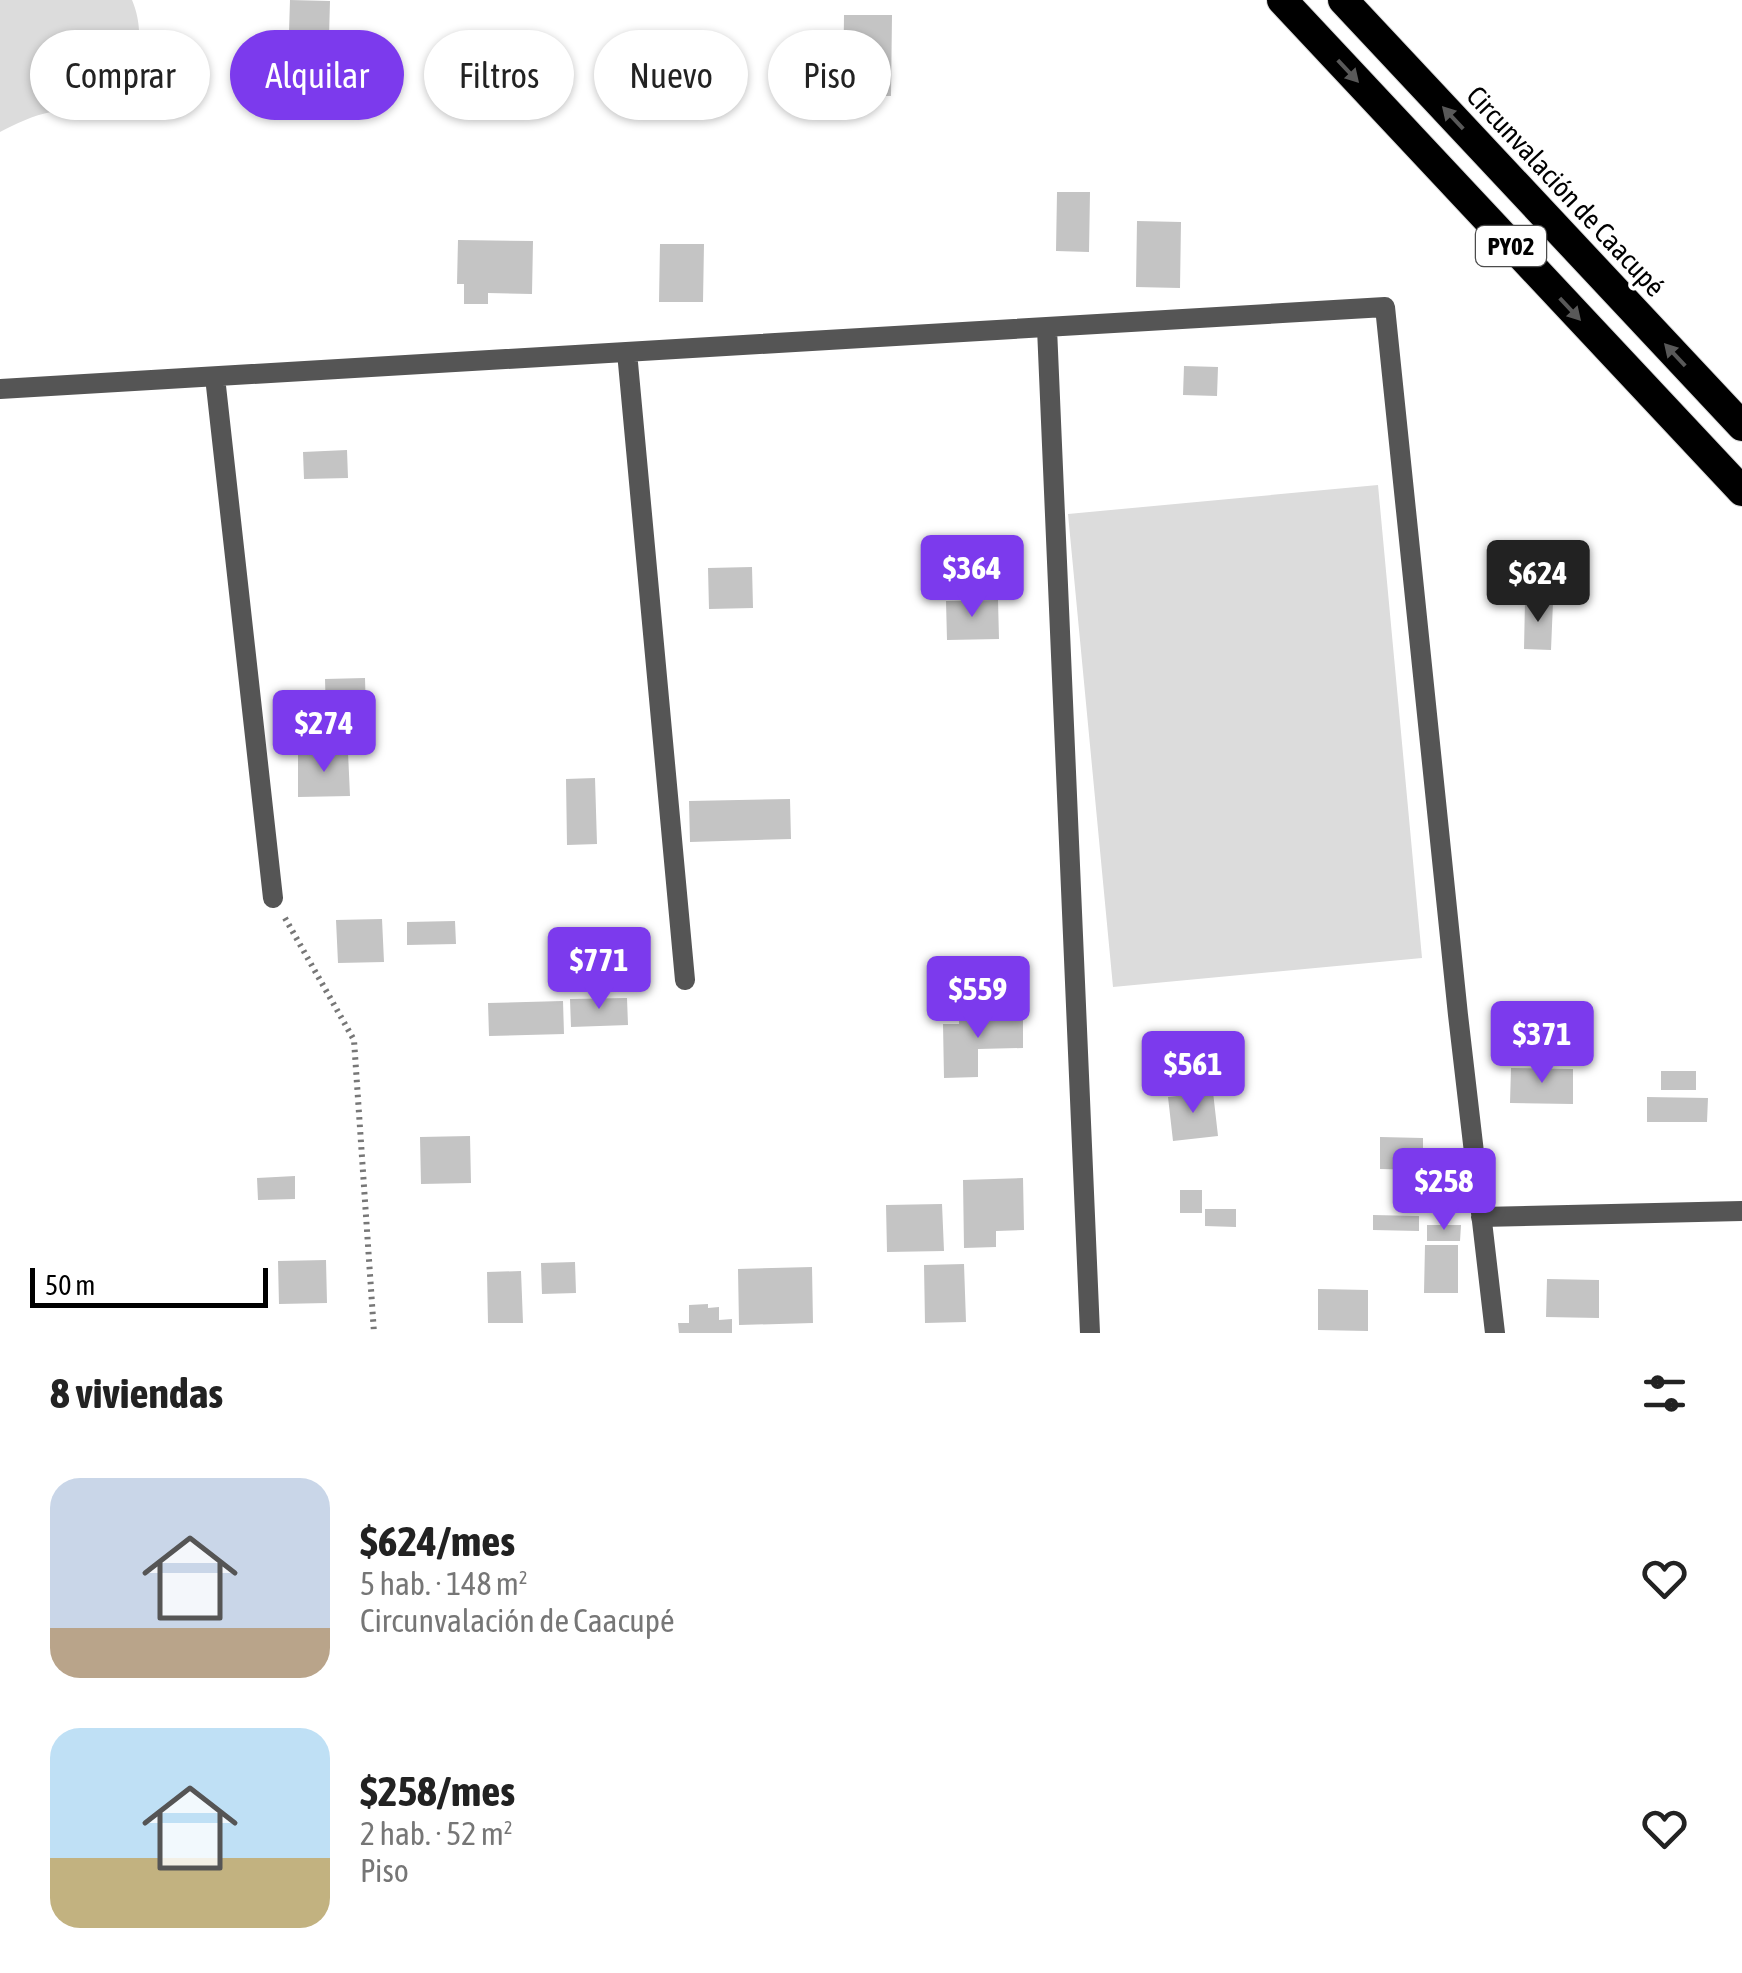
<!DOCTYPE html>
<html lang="es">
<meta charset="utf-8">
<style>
:root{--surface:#fff;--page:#f2f2f2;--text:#222;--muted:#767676;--accent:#7c3aed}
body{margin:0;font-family:"Asap Condensed",sans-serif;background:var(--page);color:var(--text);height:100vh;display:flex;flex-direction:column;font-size:38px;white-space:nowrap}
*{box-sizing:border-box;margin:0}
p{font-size:32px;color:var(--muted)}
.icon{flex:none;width:55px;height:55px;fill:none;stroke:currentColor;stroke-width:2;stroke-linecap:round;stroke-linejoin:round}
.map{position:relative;height:1333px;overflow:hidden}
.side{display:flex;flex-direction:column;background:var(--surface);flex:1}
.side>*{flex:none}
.banner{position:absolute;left:30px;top:30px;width:1000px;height:90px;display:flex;gap:20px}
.scale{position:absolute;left:30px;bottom:25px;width:238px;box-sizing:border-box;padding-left:10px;border:5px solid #000;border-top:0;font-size:28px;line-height:35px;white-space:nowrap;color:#000;-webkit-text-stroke:8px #fff;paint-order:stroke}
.price{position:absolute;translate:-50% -85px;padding:0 22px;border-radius:10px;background:var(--accent);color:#fff;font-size:32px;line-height:65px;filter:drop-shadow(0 2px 5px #0008)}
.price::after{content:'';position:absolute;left:50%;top:60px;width:30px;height:22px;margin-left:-15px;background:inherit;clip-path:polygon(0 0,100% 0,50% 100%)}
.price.active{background:#222;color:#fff}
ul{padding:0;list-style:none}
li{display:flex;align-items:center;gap:30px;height:250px;padding:0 50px}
li span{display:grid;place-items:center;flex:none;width:280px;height:200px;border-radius:30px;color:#555}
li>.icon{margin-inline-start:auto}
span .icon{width:120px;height:120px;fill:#fffc;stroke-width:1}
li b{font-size:42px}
h2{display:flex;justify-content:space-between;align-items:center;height:120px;padding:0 50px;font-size:42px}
.chip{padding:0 35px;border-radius:45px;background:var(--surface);box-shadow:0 2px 8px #0004;font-size:35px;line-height:90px}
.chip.active{background:var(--accent);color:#fff}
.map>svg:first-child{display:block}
</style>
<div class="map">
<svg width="1742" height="1333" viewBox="0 0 1742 1333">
<rect width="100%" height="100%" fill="#fff"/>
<path fill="#dcdcdc" d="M 0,0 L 132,0 C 147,35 139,82 105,104 C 88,115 69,110 51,112 C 34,115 15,124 0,132 Z
M 1378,485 L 1422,958 L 1113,987 L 1068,514 Z"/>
<path fill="#c4c4c4" d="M 290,0 L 330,1 L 328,73 L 306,73 L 306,65 L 288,64 Z
M 844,15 L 892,15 L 891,96 L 843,96 Z
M 1057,192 L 1090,192 L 1089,252 L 1056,251 Z
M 1137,221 L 1181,222 L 1180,288 L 1136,287 Z
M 458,240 L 533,241 L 532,294 L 488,293 L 488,304 L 464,304 L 464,284 L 457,284 Z
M 660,244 L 704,244 L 703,302 L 659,302 Z
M 1184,366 L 1218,367 L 1217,396 L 1183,395 Z
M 347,450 L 348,478 L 304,479 L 303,452 Z
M 1522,541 L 1553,542 L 1551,597 L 1520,596 Z
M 752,567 L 753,608 L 709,609 L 708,568 Z
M 998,600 L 999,639 L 947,640 L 946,601 Z
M 1525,601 L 1553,602 L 1551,650 L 1524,649 Z
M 365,678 L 366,714 L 326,714 L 325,679 Z
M 348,752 L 350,796 L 298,797 L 298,753 Z
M 595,778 L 597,844 L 567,845 L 566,779 Z
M 790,799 L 791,839 L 690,842 L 689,801 Z
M 382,919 L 384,962 L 338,963 L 336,920 Z
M 455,921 L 456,944 L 407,945 L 407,922 Z
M 627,998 L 628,1025 L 571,1027 L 570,999 Z
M 563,1001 L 564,1034 L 489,1036 L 488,1003 Z
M 1023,1014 L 1023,1048 L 978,1049 L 978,1077 L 944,1078 L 943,1024 L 959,1024 L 959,1016 Z
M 1511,1068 L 1573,1069 L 1573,1104 L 1510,1103 Z
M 1661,1071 L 1696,1071 L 1696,1090 L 1661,1090 Z
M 1213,1092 L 1218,1136 L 1173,1141 L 1168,1097 Z
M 1647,1097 L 1708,1098 L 1707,1122 L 1647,1122 Z
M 470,1136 L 471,1183 L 421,1184 L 420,1137 Z
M 1380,1137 L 1423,1138 L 1423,1170 L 1380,1169 Z
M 295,1176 L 295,1199 L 258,1200 L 257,1178 Z
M 1023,1178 L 1024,1230 L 996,1231 L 996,1247 L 964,1248 L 963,1180 Z
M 1180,1190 L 1202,1190 L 1202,1213 L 1180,1213 Z
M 942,1204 L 944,1251 L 887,1252 L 886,1205 Z
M 1205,1209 L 1236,1209 L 1236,1227 L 1205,1226 Z
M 1373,1215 L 1419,1216 L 1419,1231 L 1373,1230 Z
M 1427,1225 L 1461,1225 L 1460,1241 L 1427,1241 Z
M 1425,1245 L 1458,1245 L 1458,1293 L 1424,1293 Z
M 326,1260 L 327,1303 L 279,1304 L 278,1261 Z
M 575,1262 L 576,1293 L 542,1294 L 541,1263 Z
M 964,1264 L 966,1322 L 925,1323 L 924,1265 Z
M 812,1267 L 813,1323 L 739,1325 L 738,1269 Z
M 521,1271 L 523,1323 L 488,1323 L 487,1272 Z
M 1547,1279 L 1599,1280 L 1599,1318 L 1546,1317 Z
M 1318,1289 L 1368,1290 L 1368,1331 L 1318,1330 Z
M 708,1304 L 708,1308 L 719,1307 L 719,1320 L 732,1319 L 732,1333 L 679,1333 L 678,1323 L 689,1323 L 689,1305 Z"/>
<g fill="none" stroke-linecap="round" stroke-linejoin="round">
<defs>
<path id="highway" d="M 1282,0 L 1742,491
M 1343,0 L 1742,426"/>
</defs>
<use href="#highway" stroke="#dbdbdb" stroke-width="32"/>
<path stroke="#777" stroke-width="6" stroke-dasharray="2.5 5" stroke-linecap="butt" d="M 285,918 L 354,1040 L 374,1333"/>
<path stroke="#555" stroke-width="20" d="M 1047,328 L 1090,1333
M 627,352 L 685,980
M 215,377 L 273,898
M 0,389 L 1385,307 L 1458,1015 L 1495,1333
M 1481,1217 L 1742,1211"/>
<use href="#highway" stroke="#000" stroke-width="30"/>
</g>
<defs><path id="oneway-solid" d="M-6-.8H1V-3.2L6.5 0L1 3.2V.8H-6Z" transform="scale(2.5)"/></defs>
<g fill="#595959">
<use href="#oneway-solid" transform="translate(1348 71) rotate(47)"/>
<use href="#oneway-solid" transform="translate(1453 118) rotate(-133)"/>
<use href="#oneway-solid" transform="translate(1570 309) rotate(47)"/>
<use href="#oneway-solid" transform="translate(1675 355) rotate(-133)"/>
</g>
<g text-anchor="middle" stroke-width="8" stroke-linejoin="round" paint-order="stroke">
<rect fill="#fff" stroke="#4c4c4c" stroke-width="2.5" x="1476" y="226" width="70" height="40" rx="8"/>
<g font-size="25" font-weight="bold" fill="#000">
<text x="1511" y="255">PY02</text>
</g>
<g font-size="28" fill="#000" stroke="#fff">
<text transform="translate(1566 191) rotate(47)" y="10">Circunvalación de Caacupé</text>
</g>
</g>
</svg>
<div class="scale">50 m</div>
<b class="price" style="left:972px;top:620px">$364</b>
<b class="price active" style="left:1538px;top:625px">$624</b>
<b class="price" style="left:324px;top:775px">$274</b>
<b class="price" style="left:599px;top:1012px">$771</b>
<b class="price" style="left:978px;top:1041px">$559</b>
<b class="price" style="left:1542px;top:1086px">$371</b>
<b class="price" style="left:1193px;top:1116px">$561</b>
<b class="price" style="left:1444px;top:1233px">$258</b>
<div class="banner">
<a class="chip">Comprar</a>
<a class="chip active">Alquilar</a>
<a class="chip">Filtros</a>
<a class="chip">Nuevo</a>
<a class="chip">Piso</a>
</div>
</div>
<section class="side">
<h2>8 viviendas<svg class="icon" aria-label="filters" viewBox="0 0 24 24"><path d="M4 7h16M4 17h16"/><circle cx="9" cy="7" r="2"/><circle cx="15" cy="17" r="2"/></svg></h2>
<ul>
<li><span style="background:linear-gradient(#c9d6e8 75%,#b9a48a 0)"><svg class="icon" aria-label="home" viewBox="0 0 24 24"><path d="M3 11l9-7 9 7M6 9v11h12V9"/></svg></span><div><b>$624/mes</b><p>5 hab. · 148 m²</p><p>Circunvalación de Caacupé</p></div><svg class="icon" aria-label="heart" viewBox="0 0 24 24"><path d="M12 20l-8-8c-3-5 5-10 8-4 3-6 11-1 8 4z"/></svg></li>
<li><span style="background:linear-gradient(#bfe0f5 65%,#c2b280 0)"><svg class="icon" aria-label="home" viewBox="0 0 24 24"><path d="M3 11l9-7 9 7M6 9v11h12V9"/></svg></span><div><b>$258/mes</b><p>2 hab. · 52 m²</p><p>Piso</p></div><svg class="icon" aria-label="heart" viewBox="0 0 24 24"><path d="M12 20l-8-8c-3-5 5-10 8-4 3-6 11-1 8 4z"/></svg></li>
</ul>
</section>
